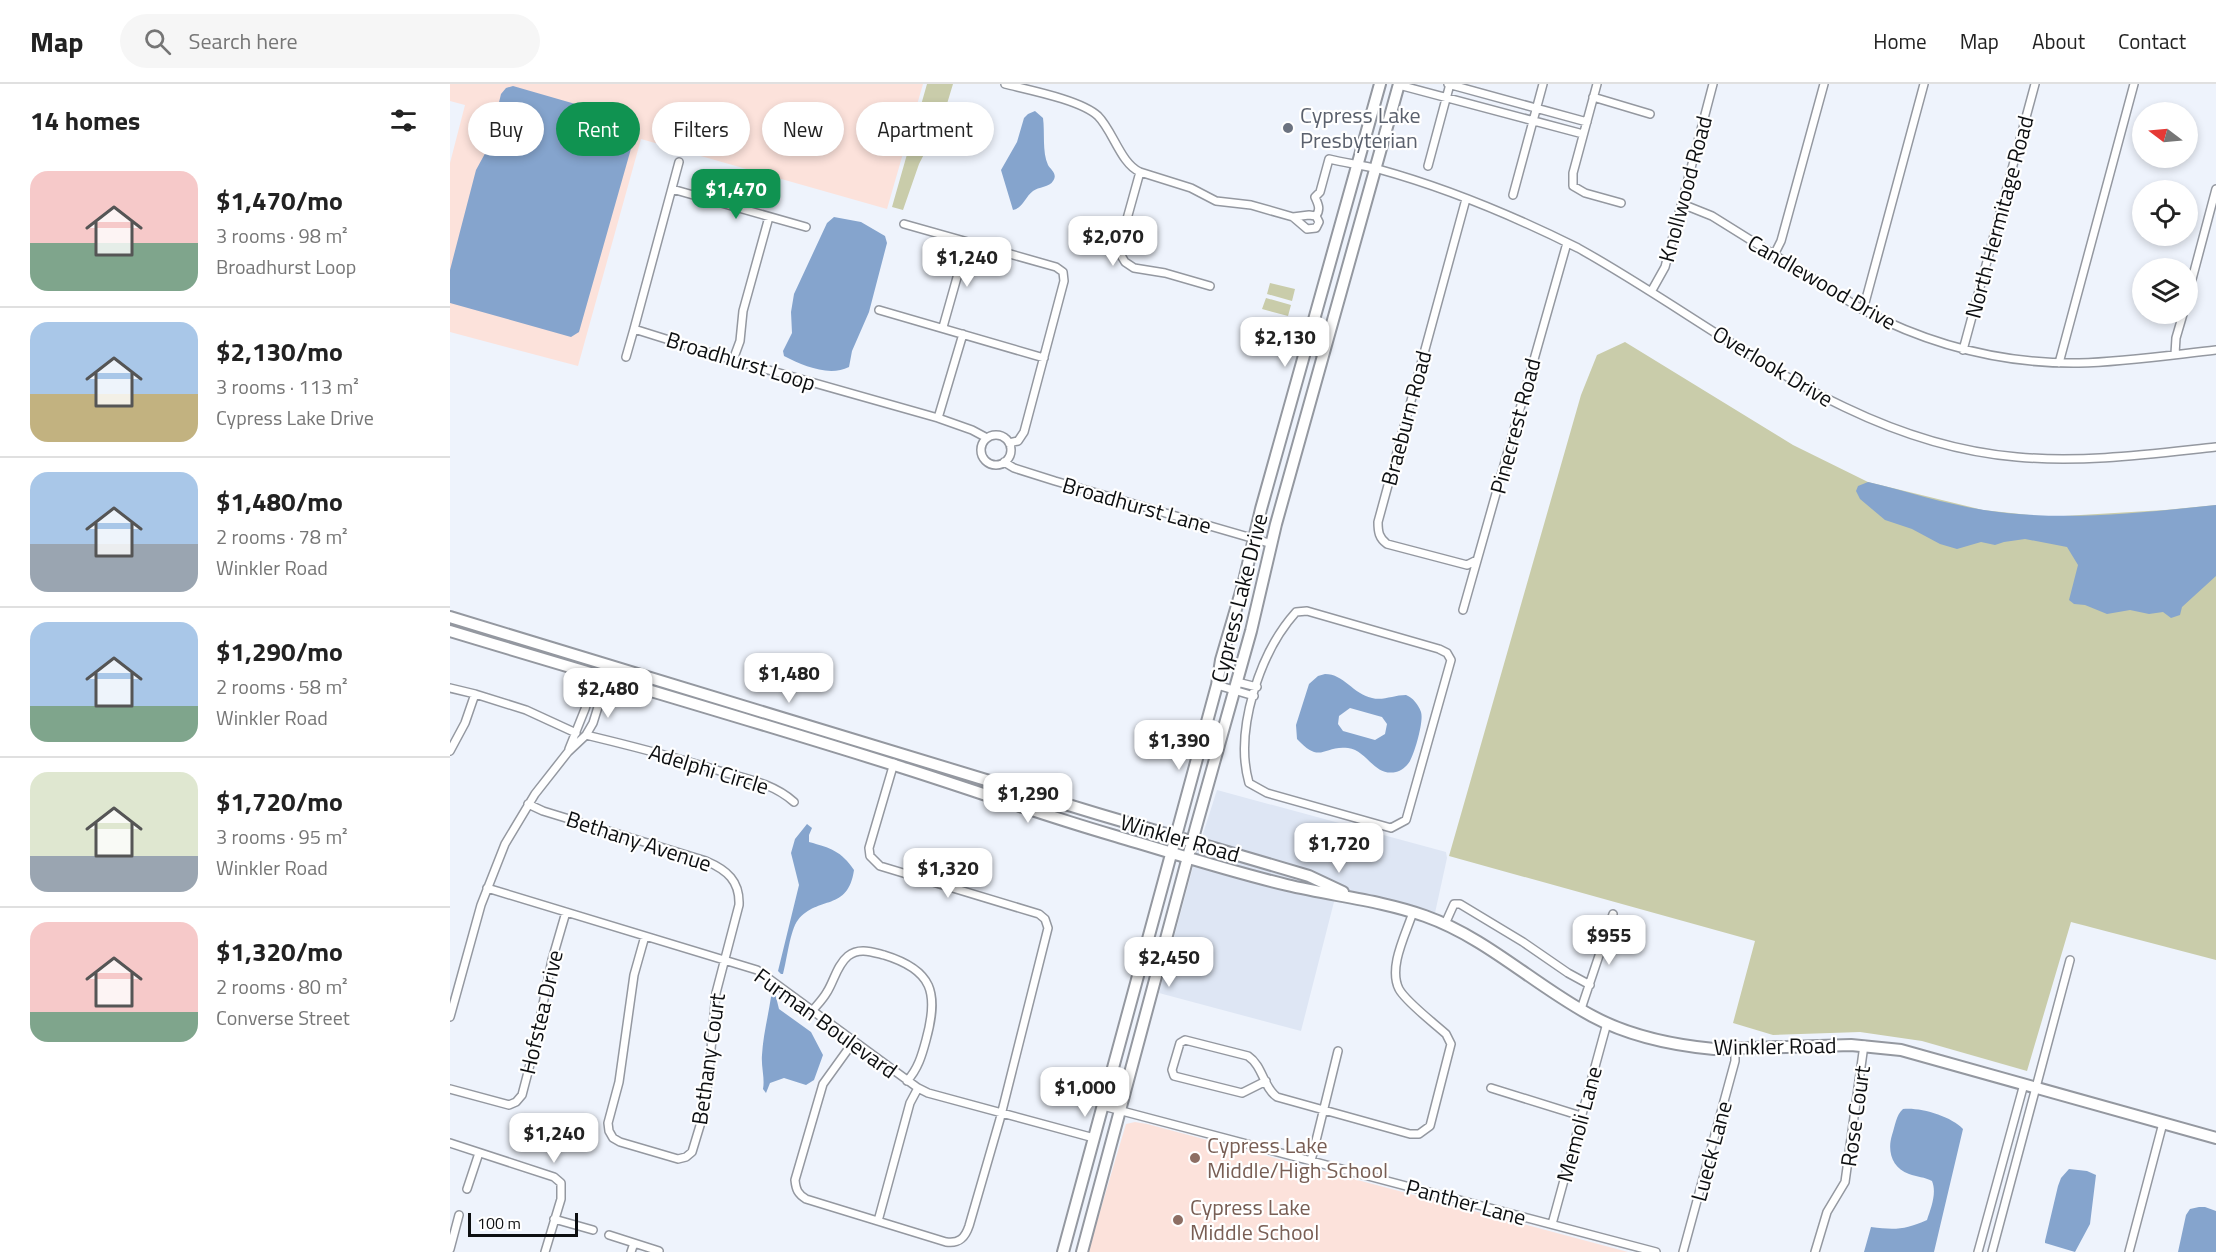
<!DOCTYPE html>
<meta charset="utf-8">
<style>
:root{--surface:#fff;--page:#f6f6f6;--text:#222;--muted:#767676;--line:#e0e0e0;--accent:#109351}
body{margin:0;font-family:"Titillium Web",sans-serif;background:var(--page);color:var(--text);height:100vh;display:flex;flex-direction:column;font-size:22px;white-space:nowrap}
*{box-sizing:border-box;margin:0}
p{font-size:20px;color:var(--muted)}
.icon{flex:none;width:33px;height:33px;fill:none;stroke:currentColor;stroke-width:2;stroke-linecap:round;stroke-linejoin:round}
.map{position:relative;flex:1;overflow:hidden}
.details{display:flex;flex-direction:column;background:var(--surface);width:450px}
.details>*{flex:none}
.guide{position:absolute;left:18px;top:18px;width:570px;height:54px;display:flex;gap:12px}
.needle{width:39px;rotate:286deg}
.fabs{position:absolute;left:1682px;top:18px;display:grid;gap:12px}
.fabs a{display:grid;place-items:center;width:66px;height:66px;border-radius:50%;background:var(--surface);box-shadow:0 3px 9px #0003;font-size:30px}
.scale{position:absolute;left:18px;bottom:15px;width:110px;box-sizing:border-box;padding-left:6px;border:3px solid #0d0f11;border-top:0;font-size:16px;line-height:21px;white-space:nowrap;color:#0d0f11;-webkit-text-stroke:4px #fff;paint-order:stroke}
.price{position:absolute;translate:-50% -51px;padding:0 14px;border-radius:12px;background:#fff;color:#222;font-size:20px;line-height:39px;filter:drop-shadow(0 2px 3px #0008)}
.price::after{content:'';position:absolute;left:50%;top:36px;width:18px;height:14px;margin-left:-9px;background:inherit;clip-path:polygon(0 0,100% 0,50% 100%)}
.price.selected{background:var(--accent);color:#fff}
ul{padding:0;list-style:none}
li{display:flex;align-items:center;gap:18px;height:150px;padding:0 30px}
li+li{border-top:2px solid var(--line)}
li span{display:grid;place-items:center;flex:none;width:168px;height:120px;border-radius:18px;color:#555}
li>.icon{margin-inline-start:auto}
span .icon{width:72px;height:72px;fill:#fffc;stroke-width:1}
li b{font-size:26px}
h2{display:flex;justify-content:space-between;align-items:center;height:72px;padding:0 30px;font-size:26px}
.chip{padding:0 21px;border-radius:27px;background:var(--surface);box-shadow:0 3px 9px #0003;font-size:21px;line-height:54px}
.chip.selected{background:var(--accent);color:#fff}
header{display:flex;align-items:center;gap:36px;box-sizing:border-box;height:84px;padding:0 30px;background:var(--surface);border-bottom:2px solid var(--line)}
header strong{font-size:28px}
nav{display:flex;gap:33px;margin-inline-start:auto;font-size:21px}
.search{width:420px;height:54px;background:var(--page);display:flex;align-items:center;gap:15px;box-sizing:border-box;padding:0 21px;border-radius:33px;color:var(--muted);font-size:22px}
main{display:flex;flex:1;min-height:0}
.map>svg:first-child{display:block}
</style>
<header>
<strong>Map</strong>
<div class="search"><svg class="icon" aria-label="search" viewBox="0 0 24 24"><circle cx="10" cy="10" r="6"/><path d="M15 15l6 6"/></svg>Search here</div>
<nav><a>Home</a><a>Map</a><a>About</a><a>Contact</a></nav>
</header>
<main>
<section class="details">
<h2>14 homes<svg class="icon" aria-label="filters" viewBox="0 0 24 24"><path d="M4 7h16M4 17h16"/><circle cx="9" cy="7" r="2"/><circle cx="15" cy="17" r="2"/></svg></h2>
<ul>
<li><span style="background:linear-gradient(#f6c9c9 60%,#7fa58c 0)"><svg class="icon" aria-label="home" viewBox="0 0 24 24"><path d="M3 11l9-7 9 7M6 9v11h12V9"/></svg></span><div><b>$1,470/mo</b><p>3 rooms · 98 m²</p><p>Broadhurst Loop</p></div></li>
<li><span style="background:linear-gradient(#a9c7e8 60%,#c2b280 0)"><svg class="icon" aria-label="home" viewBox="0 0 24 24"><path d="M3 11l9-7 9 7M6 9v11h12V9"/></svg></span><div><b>$2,130/mo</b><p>3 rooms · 113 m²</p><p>Cypress Lake Drive</p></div></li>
<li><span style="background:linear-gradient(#a9c7e8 60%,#9aa5b1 0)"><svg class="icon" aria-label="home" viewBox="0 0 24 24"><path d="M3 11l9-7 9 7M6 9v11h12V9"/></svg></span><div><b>$1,480/mo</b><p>2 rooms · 78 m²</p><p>Winkler Road</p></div></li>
<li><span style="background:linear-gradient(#a9c7e8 70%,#7fa58c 0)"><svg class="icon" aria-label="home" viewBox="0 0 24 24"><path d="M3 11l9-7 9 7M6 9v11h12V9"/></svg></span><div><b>$1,290/mo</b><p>2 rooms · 58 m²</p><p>Winkler Road</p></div></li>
<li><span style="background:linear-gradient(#dfe7d0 70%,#9aa5b1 0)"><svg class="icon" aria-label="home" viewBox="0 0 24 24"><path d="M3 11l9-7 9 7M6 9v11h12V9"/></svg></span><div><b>$1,720/mo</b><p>3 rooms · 95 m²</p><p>Winkler Road</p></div></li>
<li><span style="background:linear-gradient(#f6c9c9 75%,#7fa58c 0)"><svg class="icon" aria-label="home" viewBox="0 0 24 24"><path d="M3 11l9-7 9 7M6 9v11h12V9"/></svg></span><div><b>$1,320/mo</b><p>2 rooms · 80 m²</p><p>Converse Street</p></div></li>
</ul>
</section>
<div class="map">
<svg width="1766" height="1168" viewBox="0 0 1766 1168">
<rect width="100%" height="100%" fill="#eef3fc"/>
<path fill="#dee6f4" d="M 767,706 L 996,768 L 997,774 L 985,829 L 906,810 L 866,790 L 751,756 Z
M 749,763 L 848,792 L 880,806 L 836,797 L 746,771 Z
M 744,779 L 885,814 L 851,947 L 709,909 Z"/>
<path fill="#fce2db" d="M 0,0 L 473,0 L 437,125 L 191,55 L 128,282 L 0,248 L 0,79 L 15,21 L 0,17 Z
M 685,1038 L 697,1040 L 1178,1168 L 638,1168 L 676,1040 Z"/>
<path fill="#c9ccaa" d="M 477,0 L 503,0 L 493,33 L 469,80 L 453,126 L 442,123 Z
M 820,199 L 845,205 L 842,217 L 817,210 Z
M 816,214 L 841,221 L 838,232 L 812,225 Z
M 1175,258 L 1343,361 L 1418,398 L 1533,426 L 1597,433 L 1715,426 L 1766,421 L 1766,876 L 1621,838 L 1577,987 L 1472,957 L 1410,948 L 1323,951 L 1283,939 L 1305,857 L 999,772 L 1131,311 L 1147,271 Z"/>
<path fill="#85a4cd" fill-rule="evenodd" d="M 63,2 L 160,30 L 185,42 L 186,47 L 129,248 L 121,253 L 0,219 L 0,186 L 26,86 L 38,64 L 51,10 L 56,4 Z
M 585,27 L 593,34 C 595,48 592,68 598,81 C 601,86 608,90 603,97 C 600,103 588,103 583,107 C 575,113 573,124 563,126 L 551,86 L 567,58 L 574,34 L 578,30 Z
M 384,133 L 411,138 L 435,152 L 437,159 L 419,228 L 402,267 L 399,283 C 379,293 354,282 334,272 L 333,267 L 342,249 L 341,228 L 344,210 L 377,139 Z
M 1418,398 C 1456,407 1495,420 1534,426 C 1610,438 1690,429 1766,421 L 1766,492 L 1732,523 L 1730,531 L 1721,534 L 1713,528 L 1699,530 L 1680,526 L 1657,530 L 1635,521 L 1624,520 L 1619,516 L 1628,481 L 1617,463 L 1575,455 L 1554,458 L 1545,461 L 1531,458 L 1507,465 L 1490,460 L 1462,445 L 1435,436 L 1410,415 L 1406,407 L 1408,402 Z
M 875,590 C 894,590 903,610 922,614 C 933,617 944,611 956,611 C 963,614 968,620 971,628 C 974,637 965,668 960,677 C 957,682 951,687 946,688 C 924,693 917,666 898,664 C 873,661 871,681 847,655 L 846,641 L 859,600 L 868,592 ZM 900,624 L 932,633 L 937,640 L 935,650 L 925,656 L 893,647 L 888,640 L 889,632 Z
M 357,740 L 362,744 L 359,751 L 359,758 C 381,764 391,767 404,786 C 398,828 368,811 348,836 C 340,846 337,876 333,890 L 331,890 L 328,887 L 349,801 L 341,769 L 345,755 Z
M 325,909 L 329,925 L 361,948 L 373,971 L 364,996 L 356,1001 L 334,994 L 320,999 L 316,1009 L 313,1005 C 315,994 311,983 312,971 C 313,952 318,933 321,913 Z
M 1453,1025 C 1470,1023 1501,1032 1513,1045 L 1484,1168 L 1414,1168 L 1421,1143 C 1444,1146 1455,1146 1477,1136 C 1481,1124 1487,1109 1482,1097 C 1475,1093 1467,1093 1459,1090 C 1442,1084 1437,1067 1442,1051 C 1445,1042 1446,1031 1453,1025 Z
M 1619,1085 L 1637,1087 L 1646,1091 L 1640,1140 L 1625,1168 L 1595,1159 L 1595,1157 L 1608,1102 L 1611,1094 Z
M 1749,1123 L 1755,1123 L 1766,1127 L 1766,1168 L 1728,1168 L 1736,1131 L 1740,1125 Z"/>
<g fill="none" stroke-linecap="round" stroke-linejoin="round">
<defs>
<path id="street" d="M 555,0 C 579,6 631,16 648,32 C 663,47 671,80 690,88 L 741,104 L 766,117 L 801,121 L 843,133 L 857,145 L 866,144 L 869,138 L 866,132 L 859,131 L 843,133
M 998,0 L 1137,38
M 1147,0 L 1123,89 L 1123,102 L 1135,109 L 1171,119
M 949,1 L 1133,50
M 1143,13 L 1200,30
M 229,78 L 184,245 L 283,276 L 488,334 L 522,346 L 537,354
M 978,82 L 1000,0
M 690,88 L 670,160 L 672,173 L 675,178 L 684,184 L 715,189 L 760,202
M 222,105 L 356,143
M 1063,111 L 1093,0
M 1016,115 L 928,438 C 928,448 929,454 937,460 L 1017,481 L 1027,476
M 1232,120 L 1262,132 L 1413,226 C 1480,261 1552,280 1629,279 C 1674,278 1721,271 1766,266
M 866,132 C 871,125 868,120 865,113 L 870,108 L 879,75 C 895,79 912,81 928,85 C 997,104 1064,132 1128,164 C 1270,243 1398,359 1567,373 C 1634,379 1700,370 1766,363
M 454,140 L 606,183 L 613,188 L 614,197 L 574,348 L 568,357 L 559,359
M 1324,171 L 1331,157 L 1374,0
M 1201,208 L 1215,183 L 1263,0
M 1737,214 L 1766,105
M 429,226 L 594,274
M 1413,226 L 1474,0
M 493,243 L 517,158
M 856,264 L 874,270
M 1513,266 L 1585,0
M 1725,270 L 1726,254 L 1733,230
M 176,273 L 184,245
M 283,276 L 290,257 L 293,227 L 319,133
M 1609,279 L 1684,0
M 488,334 L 513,250
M531 366a15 15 0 1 1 30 0a15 15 0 1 1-30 0Z
M 554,378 L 564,384 L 605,397 L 822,460
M 1013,526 L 1117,159
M 857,527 L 989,565 L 997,569 L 1001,576 L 956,736 L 941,744 L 817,709 L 799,699 C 784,646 810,568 846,528 Z
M 787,598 L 807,603
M 767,601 L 804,612
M 0,604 L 25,610 L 15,639 L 0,667
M 25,610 L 76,626 L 126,649
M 136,651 C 182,662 228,674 273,688 C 298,695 324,700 344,718
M 119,665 L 135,625 L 146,588
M 78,720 L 93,727 L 256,777 C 277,786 290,797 289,821 L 266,909 L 258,999 L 252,1035 L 242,1068 L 236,1073 L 228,1075 L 170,1058 L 163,1054 L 159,1047 L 158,1039 L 169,998 L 184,891 L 195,852
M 37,804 L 307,886 L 468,1004 L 478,1009 L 644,1054
M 995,840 L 1004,820 L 1010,820 L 1073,858 L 1118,889 L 1140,901
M 1131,925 L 1163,830
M 363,926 C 368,920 373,915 377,908 C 384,897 387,881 398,872 C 409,863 422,868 434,871 C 483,886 489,909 476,956 C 472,971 468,985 457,997
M 0,933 L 31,821 L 55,760 L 85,710 L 118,668 L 136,651 L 143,639 L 161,581
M 404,957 L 373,1000 L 345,1096 C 346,1106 348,1110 356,1115 L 496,1158 C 509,1160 515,1154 519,1142 L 550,1035 L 598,844 L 595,835 L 589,830 L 430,782 L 420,772 L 419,764 L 444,679
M 816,997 L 792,1009 L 724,992 L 722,986 L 730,959 L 735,956 L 798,972 C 813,982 813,1003 827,1013 L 960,1050 L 969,1050 L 980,1042 L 1001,960 L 996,950 C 984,939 956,918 949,905 C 938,883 956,850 963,828
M 1041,1004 L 1131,1032
M 0,1005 L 59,1021 L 66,1018 L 72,1011 L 83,969 L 102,876 L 116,828
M 653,1022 L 1206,1168
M 0,1059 L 104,1093 L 111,1099 L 111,1115 L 95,1168
M 861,1077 L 888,967
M 17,1105 L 29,1069
M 104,1135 L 143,1146
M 428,1137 L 460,1019 L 468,1004
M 1102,1140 L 1157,939
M 159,1151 L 184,1159 L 181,1168
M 184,1159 L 209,1167
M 0,1165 L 9,1131
M 1233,1168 L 1285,977 L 1285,965
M 1365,1168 L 1377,1128 L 1395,1098 L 1414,961
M 1528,1168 L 1574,1000
M 1542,1168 L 1620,876
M 1679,1168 L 1713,1039"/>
<path id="secondary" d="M 0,533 L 648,730 L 859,792 L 893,808
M 0,547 C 152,593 306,637 457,685 C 526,707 593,731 662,751 C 720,768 778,787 837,801 C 883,812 930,816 975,832 C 1037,854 1084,901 1142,932 C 1179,952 1222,961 1264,965 L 1401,961 L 1451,966 L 1766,1054
M 613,1168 L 767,601 L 771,576 L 793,501 L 811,425 L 930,0
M 632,1168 L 746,743 L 801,547 L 826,440 L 949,0"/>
</defs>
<use href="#street" stroke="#9498a0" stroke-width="10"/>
<use href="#secondary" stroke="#9498a0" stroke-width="14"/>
<use href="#street" stroke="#fff" stroke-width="7"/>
<use href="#secondary" stroke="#fff" stroke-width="10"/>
</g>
<circle fill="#6b7280" stroke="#fff" stroke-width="2" cx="838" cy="44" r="6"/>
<g fill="#8d6e63" stroke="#fff" stroke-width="2">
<circle cx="745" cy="1074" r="6"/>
<circle cx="728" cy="1136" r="6"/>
</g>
<g text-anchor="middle" stroke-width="4.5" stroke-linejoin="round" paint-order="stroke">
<g font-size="22" fill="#5b616d" stroke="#fff" text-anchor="start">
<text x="850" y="39">Cypress Lake<tspan x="850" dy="25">Presbyterian</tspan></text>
</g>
<g font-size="22" fill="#0d0f11" stroke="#fff">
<text transform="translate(1235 105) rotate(-75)" y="8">Knollwood Road</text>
<text transform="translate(1549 133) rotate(-75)" y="8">North Hermitage Road</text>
<text transform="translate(1372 198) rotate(30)" y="8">Candlewood Drive</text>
<text transform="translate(291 277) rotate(17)" y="8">Broadhurst Loop</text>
<text transform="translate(1323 282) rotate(31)" y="8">Overlook Drive</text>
<text transform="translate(956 334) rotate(-75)" y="8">Braeburn Road</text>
<text transform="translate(1065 342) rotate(-75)" y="8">Pinecrest Road</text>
<text transform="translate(687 421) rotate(16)" y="8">Broadhurst Lane</text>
<text transform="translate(789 514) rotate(-76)" y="8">Cypress Lake Drive</text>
<text transform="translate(259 685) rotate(17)" y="8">Adelphi Circle</text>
<text transform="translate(730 754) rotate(16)" y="8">Winkler Road</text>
<text transform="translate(189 757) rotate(18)" y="8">Bethany Avenue</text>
<text transform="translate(91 928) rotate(-77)" y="8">Hofstea Drive</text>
<text transform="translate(376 939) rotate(36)" y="8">Furman Boulevard</text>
<text transform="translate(1325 962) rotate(-1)" y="8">Winkler Road</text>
<text transform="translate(258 975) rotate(-82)" y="8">Bethany Court</text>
<text transform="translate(1405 1032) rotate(-82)" y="8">Rose Court</text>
<text transform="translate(1129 1040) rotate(-75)" y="8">Memoli Lane</text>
<text transform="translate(1261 1067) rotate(-75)" y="8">Lueck Lane</text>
<text transform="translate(1016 1118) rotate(15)" y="8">Panther Lane</text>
</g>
<g font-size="22" fill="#785e54" stroke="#fff" text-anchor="start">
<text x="757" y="1069">Cypress Lake<tspan x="757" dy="25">Middle/High School</tspan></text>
<text x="740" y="1131">Cypress Lake<tspan x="740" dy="25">Middle School</tspan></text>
</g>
</g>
</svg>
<div class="fabs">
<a><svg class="needle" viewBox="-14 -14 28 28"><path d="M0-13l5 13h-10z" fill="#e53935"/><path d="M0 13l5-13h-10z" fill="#767676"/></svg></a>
<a><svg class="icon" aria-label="locate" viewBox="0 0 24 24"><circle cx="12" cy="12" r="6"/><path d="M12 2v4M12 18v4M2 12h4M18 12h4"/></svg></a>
<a><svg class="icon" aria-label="layers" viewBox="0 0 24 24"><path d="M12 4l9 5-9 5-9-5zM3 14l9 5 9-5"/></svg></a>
</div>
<div class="scale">100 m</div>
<b class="price selected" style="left:286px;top:136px">$1,470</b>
<b class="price" style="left:663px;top:183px">$2,070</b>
<b class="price" style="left:517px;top:204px">$1,240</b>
<b class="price" style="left:835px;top:284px">$2,130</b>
<b class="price" style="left:339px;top:620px">$1,480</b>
<b class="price" style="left:158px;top:635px">$2,480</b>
<b class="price" style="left:729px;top:687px">$1,390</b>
<b class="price" style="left:578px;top:740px">$1,290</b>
<b class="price" style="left:889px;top:790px">$1,720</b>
<b class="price" style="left:498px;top:815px">$1,320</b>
<b class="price" style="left:1159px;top:882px">$955</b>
<b class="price" style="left:719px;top:904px">$2,450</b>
<b class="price" style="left:635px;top:1034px">$1,000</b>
<b class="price" style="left:104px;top:1080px">$1,240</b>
<div class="guide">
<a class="chip">Buy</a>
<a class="chip selected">Rent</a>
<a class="chip">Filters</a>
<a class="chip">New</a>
<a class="chip">Apartment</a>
</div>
</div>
</main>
